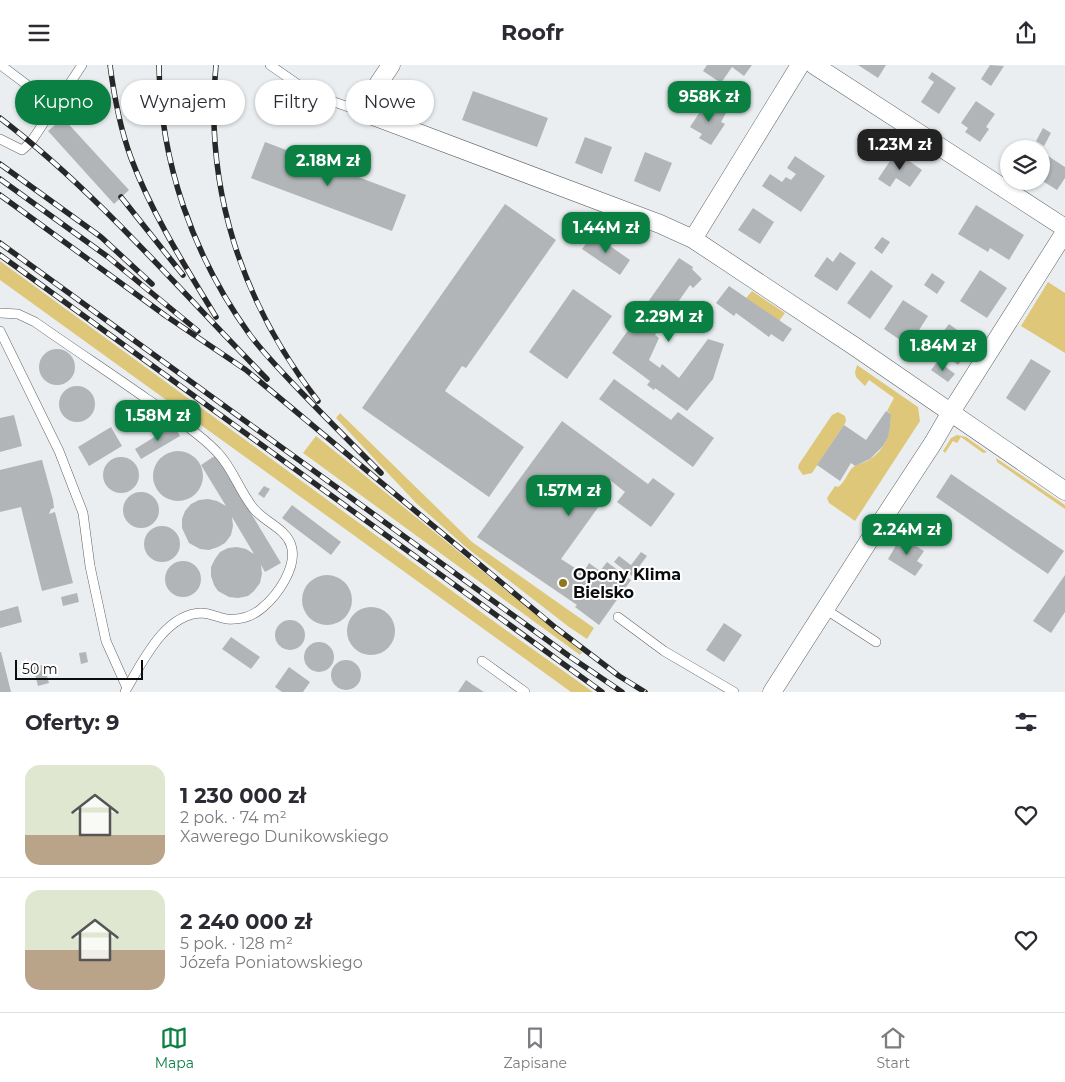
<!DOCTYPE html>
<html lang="pl">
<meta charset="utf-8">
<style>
:root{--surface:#fff;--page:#f7f7f7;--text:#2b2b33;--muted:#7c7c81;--line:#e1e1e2;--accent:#0b8043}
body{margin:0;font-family:Montserrat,sans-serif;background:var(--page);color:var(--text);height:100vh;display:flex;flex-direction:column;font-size:19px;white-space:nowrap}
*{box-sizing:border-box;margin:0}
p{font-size:16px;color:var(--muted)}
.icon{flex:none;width:28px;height:28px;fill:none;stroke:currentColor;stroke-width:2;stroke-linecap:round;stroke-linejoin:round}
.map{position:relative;height:627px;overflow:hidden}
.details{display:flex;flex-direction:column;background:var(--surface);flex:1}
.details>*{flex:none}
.banner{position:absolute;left:15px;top:15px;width:500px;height:45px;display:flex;gap:10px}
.fabs{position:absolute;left:1000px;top:75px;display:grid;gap:10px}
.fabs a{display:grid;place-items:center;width:50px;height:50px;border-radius:50%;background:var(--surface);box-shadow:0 1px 4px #0004;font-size:25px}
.scale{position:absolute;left:15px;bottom:12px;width:128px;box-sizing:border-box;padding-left:5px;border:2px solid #0b0c0d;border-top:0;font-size:14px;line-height:18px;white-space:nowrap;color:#0b0c0d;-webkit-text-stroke:4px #fff;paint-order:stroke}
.price{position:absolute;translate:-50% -42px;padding:0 11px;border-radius:10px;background:var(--accent);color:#fff;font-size:16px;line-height:32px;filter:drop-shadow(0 1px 2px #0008)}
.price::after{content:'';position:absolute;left:50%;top:30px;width:15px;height:11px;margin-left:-8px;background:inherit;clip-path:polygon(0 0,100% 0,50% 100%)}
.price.on{background:#222;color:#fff}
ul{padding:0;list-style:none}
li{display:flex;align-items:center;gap:15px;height:125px;padding:0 25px}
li+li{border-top:1px solid var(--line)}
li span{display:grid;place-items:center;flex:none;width:140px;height:100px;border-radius:15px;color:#555}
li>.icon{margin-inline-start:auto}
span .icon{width:60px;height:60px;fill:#fffc;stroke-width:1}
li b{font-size:21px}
h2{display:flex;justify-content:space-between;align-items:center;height:60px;padding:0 25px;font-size:21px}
.pill{padding:0 18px;border-radius:22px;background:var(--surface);box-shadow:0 1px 4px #0004;font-size:18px;line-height:45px}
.pill.on{background:var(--accent);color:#fff}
header{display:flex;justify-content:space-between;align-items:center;height:65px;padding:0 25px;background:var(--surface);font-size:22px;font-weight:700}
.tabs{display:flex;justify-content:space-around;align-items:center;height:70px;border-top:1px solid var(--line);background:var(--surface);font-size:14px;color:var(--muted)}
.tabs a{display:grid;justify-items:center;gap:2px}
.tabs .on{color:var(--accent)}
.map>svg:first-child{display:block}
</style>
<header><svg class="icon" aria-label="menu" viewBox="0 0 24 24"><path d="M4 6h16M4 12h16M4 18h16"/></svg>Roofr<svg class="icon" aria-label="share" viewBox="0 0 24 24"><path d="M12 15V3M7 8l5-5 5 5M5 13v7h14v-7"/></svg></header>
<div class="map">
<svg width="1065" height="627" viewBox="0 0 1065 627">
<rect width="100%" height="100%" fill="#eaeef0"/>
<path fill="#dfc77a" d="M 0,196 L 503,563 L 593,627 L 571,627 L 0,215 Z
M 1048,217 L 1065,228 L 1065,288 L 1021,261 Z
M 752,226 L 785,248 L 779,256 L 746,233 Z
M 857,300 L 918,342 L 920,356 L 855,456 L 829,438 L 827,433 L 835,421 L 838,422 C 845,417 847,409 852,403 C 856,399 864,398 869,395 C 886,384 892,366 890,347 L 890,348 L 887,346 L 894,333 L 869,315 L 865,321 L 856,312 L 855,307 Z
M 838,347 L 845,351 L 846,356 L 844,360 L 812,408 L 803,410 L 798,403 L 799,399 L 832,350 Z
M 340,348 L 472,477 L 594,563 L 587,574 L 569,562 L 467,483 L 416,438 L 336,353 Z
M 957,370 L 966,372 L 987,387 L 983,388 L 961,372 L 957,378 L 953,376 L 945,388 L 943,386 L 951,373 Z
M 316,371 L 582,587 L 580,590 L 303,388 Z
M 996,393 L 1065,440 L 1065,444 L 997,397 Z"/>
<path fill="#b1b5b7" d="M 707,0 L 752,0 L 744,11 L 732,2 L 721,18 L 703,6 Z
M 858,0 L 886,0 L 878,13 Z
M 990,0 L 1004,1 L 991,21 L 981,14 Z
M 932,7 L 956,23 L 939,49 L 921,37 L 934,17 L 928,13 Z
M 473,26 L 548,53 L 537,82 L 462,55 Z
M 707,36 L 726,48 L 721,57 L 725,59 L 711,80 L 699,73 L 702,69 L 690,62 Z
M 976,36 L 995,49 L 986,62 L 989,64 L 980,77 L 965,67 L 968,63 L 961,58 Z
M 314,38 L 326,43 L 320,57 L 309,52 Z
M 63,53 L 129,125 L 114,139 L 48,66 Z
M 1043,63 L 1051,68 L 1044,81 L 1036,76 Z
M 585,72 L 612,82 L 602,109 L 575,98 Z
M 265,77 L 406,130 L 392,166 L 251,113 Z
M 645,87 L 672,98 L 660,127 L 634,116 Z
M 896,87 L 922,105 L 910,122 L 896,113 L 890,122 L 878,114 Z
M 795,91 L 825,111 L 801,147 L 762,121 L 770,109 L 782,117 L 786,112 L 791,115 L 796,109 L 787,103 Z
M 1048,91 L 1065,102 L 1065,113 L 1057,125 L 1041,115 L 1041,102 Z
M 505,139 L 556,175 L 466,303 L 462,301 L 445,326 L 524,382 L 489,432 L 362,343 Z
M 976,140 L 1024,170 L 1009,195 L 990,183 L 988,187 L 958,169 Z
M 753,143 L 774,157 L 760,179 L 738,165 Z
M 593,169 L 630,195 L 620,210 L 582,184 Z
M 882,172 L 890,177 L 882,189 L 874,183 Z
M 840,187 L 856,198 L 837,226 L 814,211 L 827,192 L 833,197 Z
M 679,193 L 693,202 L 692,204 L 702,214 L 693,223 L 690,220 L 655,270 L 659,273 L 649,295 L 660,303 L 662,299 L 679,313 L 708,274 L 724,279 L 713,314 L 687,346 L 655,323 L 654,325 L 647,320 L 650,316 L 612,288 Z
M 871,205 L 893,221 L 870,254 L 847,238 Z
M 980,205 L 1007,223 L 987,253 L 960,236 Z
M 932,208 L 945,217 L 937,229 L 924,220 Z
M 729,221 L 792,264 L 783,277 L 771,269 L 769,272 L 736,248 L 734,251 L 716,238 Z
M 573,224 L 612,251 L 567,314 L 529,287 Z
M 903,235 L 928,251 L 909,281 L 884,264 Z
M 949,259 L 960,267 L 961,265 L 976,276 L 958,300 L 933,280 Z
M39 302a18 18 0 1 1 36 0a18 18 0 1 1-36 0Z
M 1031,294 L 1051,306 L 1025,346 L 1006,333 Z
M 938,296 L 955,309 L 948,317 L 931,305 Z
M 614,314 L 671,355 L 678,347 L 714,373 L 693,402 L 599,334 Z
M59 339a18 18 0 1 1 36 0a18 18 0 1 1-36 0Z
M 886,346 L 891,349 L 890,362 L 888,372 L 883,381 L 870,394 L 855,401 L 851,398 L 840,416 L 817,400 L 844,360 L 866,375 Z
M 14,350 L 22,381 L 0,387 L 0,353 Z
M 562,356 L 648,419 L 653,413 L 675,429 L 651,462 L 617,437 L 625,427 L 610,415 L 602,426 L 607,430 L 561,494 L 583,508 L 589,498 L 600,506 L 607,497 L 631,515 L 599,560 L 575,542 L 577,540 L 477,472 Z
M 174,360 L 180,371 L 141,394 L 135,384 Z
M 111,362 L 122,381 L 89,401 L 78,382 Z
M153 411a25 25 0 1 1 50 0a25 25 0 1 1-50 0Z
M 216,390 L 281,498 L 265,507 L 261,500 L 262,509 L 260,518 L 254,526 L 248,531 L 238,533 L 229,532 L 218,526 L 214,520 L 211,511 L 211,502 L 215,494 L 220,487 L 228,483 L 237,482 L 246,484 L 254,489 L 232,452 L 233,461 L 231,470 L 225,478 L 218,482 L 209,485 L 200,484 L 189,478 L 182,463 L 182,454 L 185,446 L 191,439 L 199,435 L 208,434 L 217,436 L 226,441 L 201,400 Z
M103 410a18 18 0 1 1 36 0a18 18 0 1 1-36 0Z
M 41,395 L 42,395 L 53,435 L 54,443 L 51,444 L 49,449 L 55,447 L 73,518 L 42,526 L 21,442 L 0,447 L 0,405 Z
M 951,409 L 1064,486 L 1048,509 L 936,432 Z
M 264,421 L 270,424 L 264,433 L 258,429 Z
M123 445a18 18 0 1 1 36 0a18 18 0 1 1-36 0Z
M 292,440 L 341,477 L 331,490 L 282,453 Z
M144 479a18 18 0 1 1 36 0a18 18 0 1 1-36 0Z
M 901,472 L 924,486 L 917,496 L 923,500 L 915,511 L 888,494 Z
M 641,487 L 647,491 L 632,511 L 614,497 L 619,491 L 631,500 Z
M165 514a18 18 0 1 1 36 0a18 18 0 1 1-36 0Z
M 1065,510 L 1065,547 L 1051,568 L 1033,556 Z
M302 535a25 25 0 1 1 50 0a25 25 0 1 1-50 0Z
M 77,528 L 79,537 L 63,541 L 61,532 Z
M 18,541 L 22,557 L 0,563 L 0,546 Z
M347 566a24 24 0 1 1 48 0a24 24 0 1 1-48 0Z
M275 570a15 15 0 1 1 30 0a15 15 0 1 1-30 0Z
M 724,558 L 742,570 L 724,597 L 706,585 Z
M 231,572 L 260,592 L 251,604 L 222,584 Z
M304 592a15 15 0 1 1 30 0a15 15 0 1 1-30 0Z
M 0,587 L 1,587 L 11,627 L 0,627 Z
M 86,587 L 88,597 L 81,599 L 79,588 Z
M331 610a15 15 0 1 1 30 0a15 15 0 1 1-30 0Z
M 44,600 L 49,618 L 38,621 L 33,602 Z
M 289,602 L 310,617 L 303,627 L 282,627 L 275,622 Z
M 466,615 L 473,620 L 484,627 L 458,627 Z"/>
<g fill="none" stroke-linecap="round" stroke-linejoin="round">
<defs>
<path id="lane" d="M 3,0 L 2,1 L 55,41
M 270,0 L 306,25 L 320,32 L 360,46
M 0,74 L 22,85 L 31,77 L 82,0
M 0,248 L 18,249 L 35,257 C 72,283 110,308 147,334 C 169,349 198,367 217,387 C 233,403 239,426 254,444 C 265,457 286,464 291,480 C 298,501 278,530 262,543 C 253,551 240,555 227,554 C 219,553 210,548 201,548 C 165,549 143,596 127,623
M 0,266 L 59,386 L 83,448 L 90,501 L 106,576 L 127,623 L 125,627
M 825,544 L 876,577
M 618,552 L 664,586 L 734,627
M 482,596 L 525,627"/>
<path id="street" d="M 391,0 L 360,46 L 660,159 L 693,174 L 857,283 L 1065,426
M 814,0 L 1065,163
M 693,174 L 800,0
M 772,627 L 870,474 L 933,378 L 951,347 L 1065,167"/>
</defs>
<use href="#lane" stroke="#5f6364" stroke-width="10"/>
<use href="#street" stroke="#5f6364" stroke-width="19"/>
<use href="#lane" stroke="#fff" stroke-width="9"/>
<use href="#street" stroke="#fff" stroke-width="18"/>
<defs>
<path id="rail" d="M 110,0 C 114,31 120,63 131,93 C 152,149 185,201 216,252
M 159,0 C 160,97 193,191 250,270 C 265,290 283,308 301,327 C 327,354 354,381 381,408
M 216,0 C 204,124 242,238 318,336
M 0,53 C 99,129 180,226 267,314
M 0,99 L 101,172 L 152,219
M 0,114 L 108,192 L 198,266
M 0,130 L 166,251 L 246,305 L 556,563 L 619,611 L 645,627
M 121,132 L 183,210
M 0,178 L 569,591 L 622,627
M 0,190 L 602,627"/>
</defs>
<use href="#rail" stroke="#262728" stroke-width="5.5"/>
<use href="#rail" stroke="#fff" stroke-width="4" stroke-dasharray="11" stroke-linecap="butt"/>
</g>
<circle fill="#8f771c" stroke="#fff" stroke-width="2" cx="563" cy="518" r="5"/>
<g text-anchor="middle" stroke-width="4" stroke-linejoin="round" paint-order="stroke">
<g font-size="16" font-weight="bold" fill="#0b0c0d" stroke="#fff" text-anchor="start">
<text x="573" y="515">Opony Klima<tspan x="573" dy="18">Bielsko</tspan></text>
</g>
</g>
</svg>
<div class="fabs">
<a><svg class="icon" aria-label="layers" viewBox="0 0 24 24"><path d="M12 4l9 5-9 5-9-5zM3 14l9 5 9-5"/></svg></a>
</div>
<div class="scale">50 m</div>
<b class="price" style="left:709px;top:58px">958K zł</b>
<b class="price on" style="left:900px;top:106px">1.23M zł</b>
<b class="price" style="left:328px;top:122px">2.18M zł</b>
<b class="price" style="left:606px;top:189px">1.44M zł</b>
<b class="price" style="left:669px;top:278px">2.29M zł</b>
<b class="price" style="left:943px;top:307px">1.84M zł</b>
<b class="price" style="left:158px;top:377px">1.58M zł</b>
<b class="price" style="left:569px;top:452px">1.57M zł</b>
<b class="price" style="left:907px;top:491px">2.24M zł</b>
<div class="banner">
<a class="pill on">Kupno</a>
<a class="pill">Wynajem</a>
<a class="pill">Filtry</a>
<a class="pill">Nowe</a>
</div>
</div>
<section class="details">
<h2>Oferty: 9<svg class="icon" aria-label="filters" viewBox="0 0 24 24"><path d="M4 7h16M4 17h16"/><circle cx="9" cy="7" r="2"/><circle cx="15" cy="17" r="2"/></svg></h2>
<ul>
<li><span style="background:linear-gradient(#dfe7d0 70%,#b9a48a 0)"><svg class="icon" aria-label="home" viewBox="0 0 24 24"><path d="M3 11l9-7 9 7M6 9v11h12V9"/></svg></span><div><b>1 230 000 zł</b><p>2 pok. · 74 m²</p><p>Xawerego Dunikowskiego</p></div><svg class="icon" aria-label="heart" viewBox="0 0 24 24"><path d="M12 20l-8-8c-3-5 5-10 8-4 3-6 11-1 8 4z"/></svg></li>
<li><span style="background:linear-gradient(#dfe7d0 60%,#b9a48a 0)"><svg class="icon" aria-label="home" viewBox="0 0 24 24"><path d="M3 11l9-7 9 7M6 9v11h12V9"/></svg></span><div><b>2 240 000 zł</b><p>5 pok. · 128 m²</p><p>Józefa Poniatowskiego</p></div><svg class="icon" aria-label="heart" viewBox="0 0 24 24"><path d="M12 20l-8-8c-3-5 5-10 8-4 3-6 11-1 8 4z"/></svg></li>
</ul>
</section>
<nav class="tabs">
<a class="on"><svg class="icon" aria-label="map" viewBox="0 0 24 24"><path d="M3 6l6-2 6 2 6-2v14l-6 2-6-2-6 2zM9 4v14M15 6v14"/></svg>Mapa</a>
<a><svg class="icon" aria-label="saved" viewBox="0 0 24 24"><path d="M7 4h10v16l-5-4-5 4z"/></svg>Zapisane</a>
<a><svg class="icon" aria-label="home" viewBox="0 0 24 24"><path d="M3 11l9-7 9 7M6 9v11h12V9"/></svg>Start</a>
</nav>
